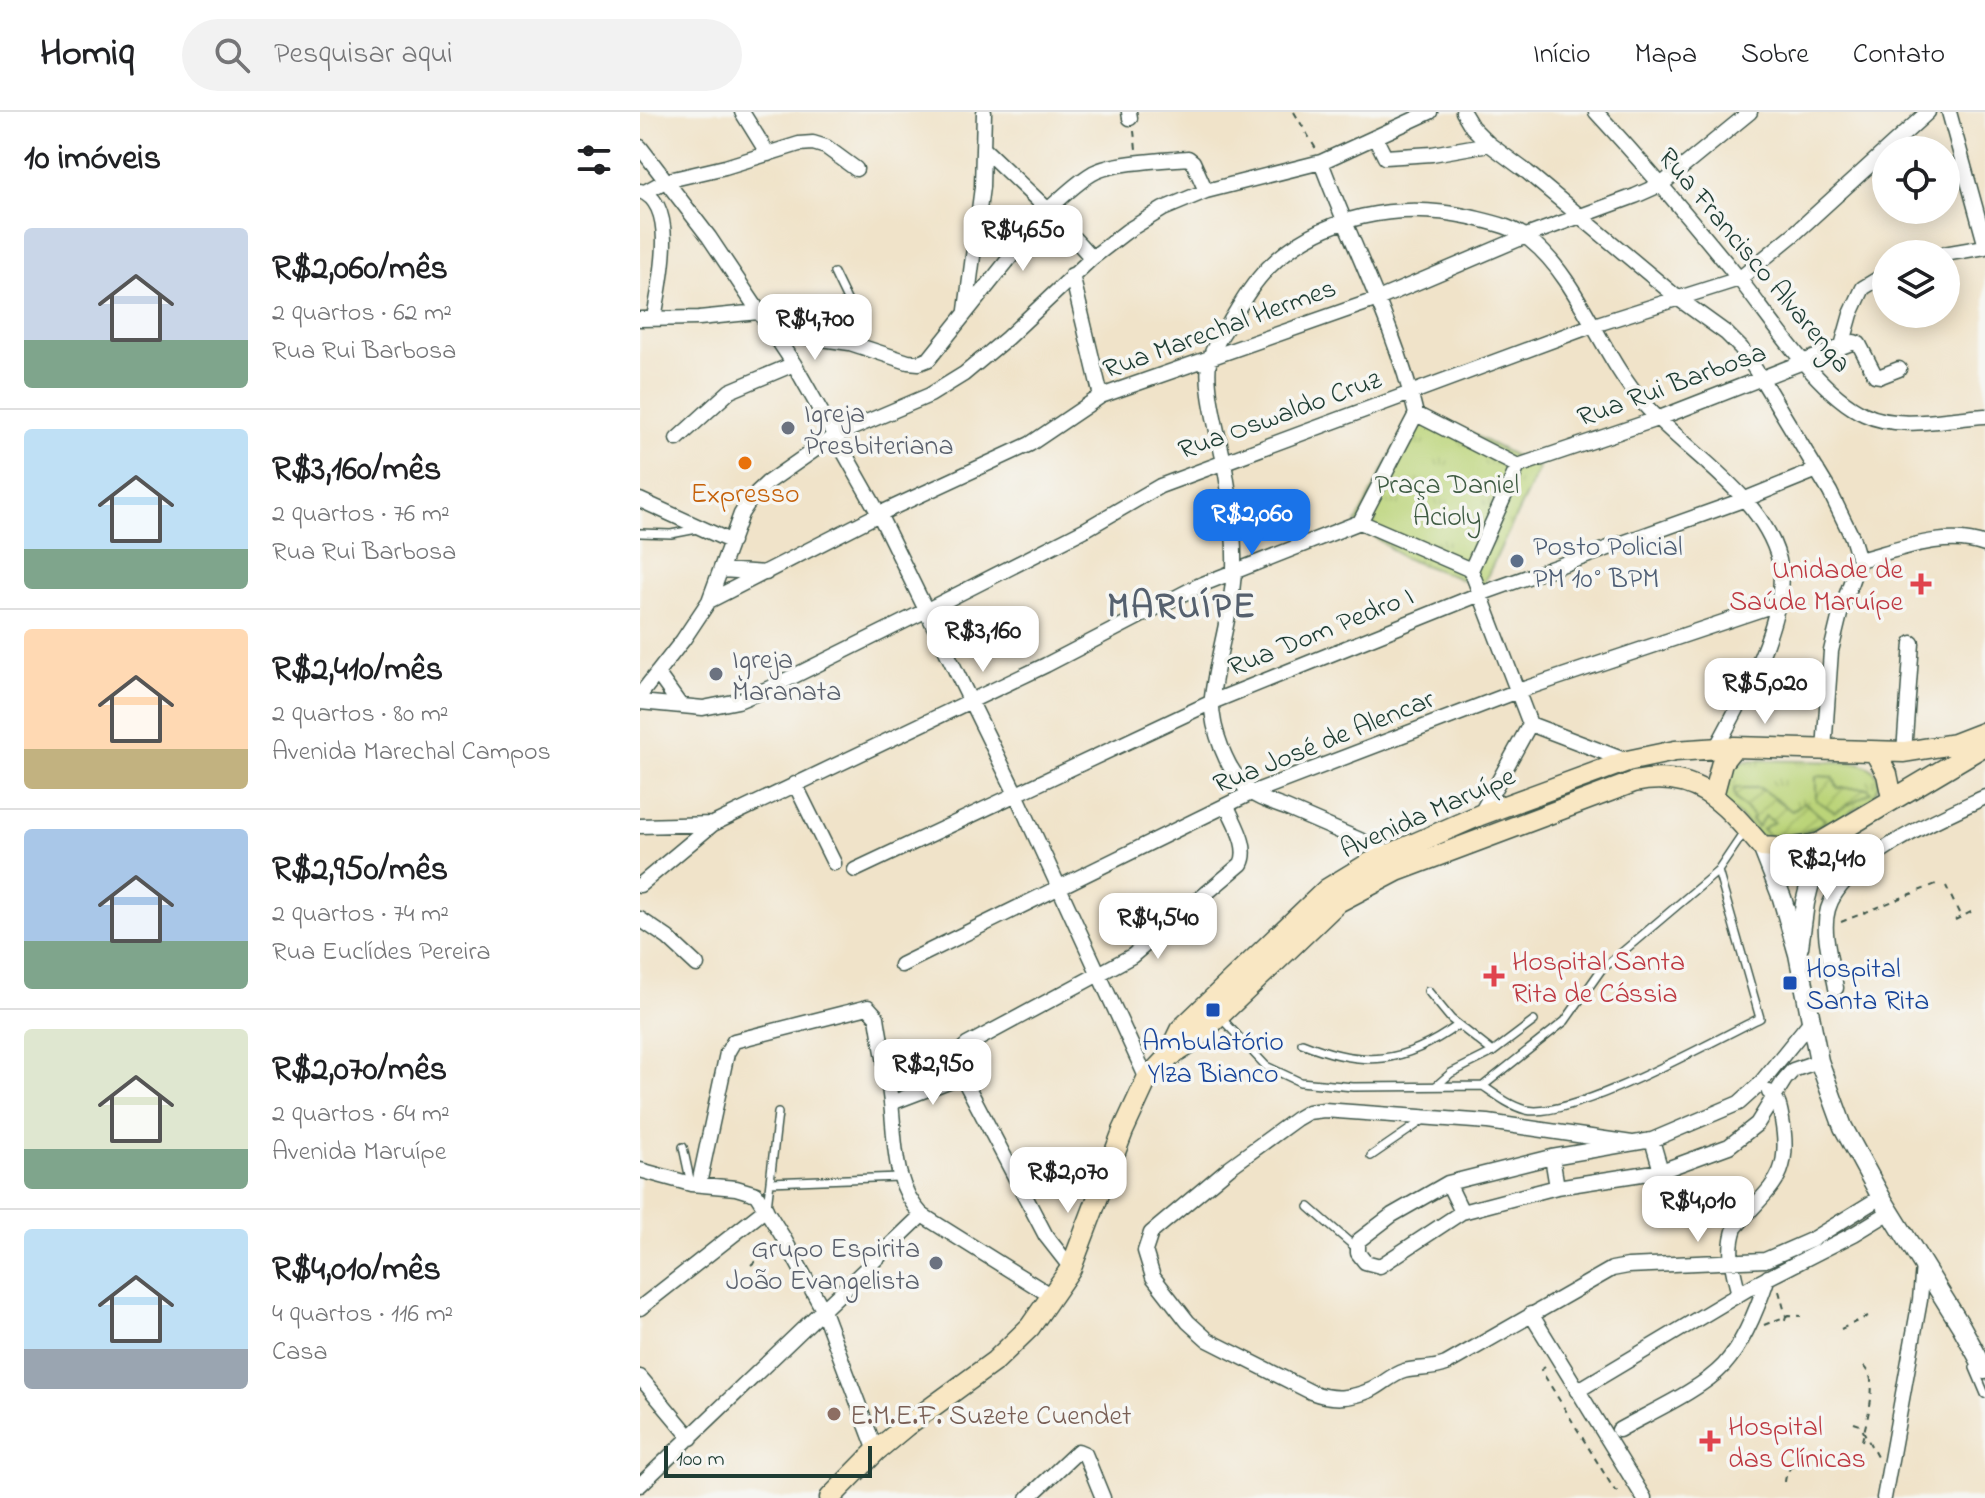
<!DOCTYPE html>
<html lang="pt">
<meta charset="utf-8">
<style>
:root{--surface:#fff;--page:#f2f2f2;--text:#202124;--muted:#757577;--line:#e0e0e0;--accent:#1a73e8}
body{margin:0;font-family:"Indie Flower",sans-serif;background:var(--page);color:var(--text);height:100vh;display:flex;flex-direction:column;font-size:30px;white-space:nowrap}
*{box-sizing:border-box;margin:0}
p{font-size:26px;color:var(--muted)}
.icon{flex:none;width:44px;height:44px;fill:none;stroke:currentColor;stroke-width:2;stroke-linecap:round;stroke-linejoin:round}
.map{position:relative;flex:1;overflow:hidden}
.panel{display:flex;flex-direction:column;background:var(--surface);width:640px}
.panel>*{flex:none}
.buttons{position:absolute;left:1232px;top:24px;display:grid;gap:16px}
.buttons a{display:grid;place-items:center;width:88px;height:88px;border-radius:50%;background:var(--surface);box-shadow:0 4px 20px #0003;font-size:40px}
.scale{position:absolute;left:24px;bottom:20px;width:208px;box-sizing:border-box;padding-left:8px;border:4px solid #1f3d34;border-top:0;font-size:22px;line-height:28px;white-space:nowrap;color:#1f3d34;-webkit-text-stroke:6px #f6f6f2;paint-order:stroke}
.price{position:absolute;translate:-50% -68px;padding:0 18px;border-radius:16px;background:#fff;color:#222;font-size:26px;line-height:52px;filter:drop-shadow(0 2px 4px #0008)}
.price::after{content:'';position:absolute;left:50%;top:48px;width:24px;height:18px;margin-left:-12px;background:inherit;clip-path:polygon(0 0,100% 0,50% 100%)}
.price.on{background:var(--accent);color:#fff}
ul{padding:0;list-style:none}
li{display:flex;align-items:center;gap:24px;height:200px;padding:0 24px}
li+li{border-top:2px solid var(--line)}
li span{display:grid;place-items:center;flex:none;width:224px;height:160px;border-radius:8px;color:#555}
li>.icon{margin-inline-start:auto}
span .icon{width:96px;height:96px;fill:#fffc;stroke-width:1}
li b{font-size:34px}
h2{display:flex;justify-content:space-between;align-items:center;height:96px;padding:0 24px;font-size:34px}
header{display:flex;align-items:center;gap:48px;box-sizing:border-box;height:112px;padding:0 40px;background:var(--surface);border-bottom:2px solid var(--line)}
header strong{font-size:38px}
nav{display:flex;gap:44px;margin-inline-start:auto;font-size:28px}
.search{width:560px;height:72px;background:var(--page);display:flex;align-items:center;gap:20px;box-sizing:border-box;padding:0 28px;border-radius:44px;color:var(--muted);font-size:30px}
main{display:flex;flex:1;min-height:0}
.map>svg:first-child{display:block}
</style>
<header>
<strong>Homiq</strong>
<div class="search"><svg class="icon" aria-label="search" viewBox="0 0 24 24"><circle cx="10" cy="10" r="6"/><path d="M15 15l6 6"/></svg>Pesquisar aqui</div>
<nav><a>Início</a><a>Mapa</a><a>Sobre</a><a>Contato</a></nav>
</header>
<main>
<section class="panel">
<h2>10 imóveis<svg class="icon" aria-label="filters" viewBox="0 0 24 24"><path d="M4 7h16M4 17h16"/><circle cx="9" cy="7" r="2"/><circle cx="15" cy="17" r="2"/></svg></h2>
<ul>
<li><span style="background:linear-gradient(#c9d6e8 70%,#7fa58c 0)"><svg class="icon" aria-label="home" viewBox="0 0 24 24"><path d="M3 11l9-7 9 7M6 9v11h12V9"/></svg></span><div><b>R$2,060/mês</b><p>2 quartos · 62 m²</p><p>Rua Rui Barbosa</p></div></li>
<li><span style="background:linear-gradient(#bfe0f5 75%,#7fa58c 0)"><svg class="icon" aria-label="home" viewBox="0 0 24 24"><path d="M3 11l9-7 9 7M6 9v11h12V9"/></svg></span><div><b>R$3,160/mês</b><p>2 quartos · 76 m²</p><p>Rua Rui Barbosa</p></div></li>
<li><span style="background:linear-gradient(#ffd9b3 75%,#c2b280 0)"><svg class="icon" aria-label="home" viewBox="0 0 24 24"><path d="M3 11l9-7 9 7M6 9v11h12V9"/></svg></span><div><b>R$2,410/mês</b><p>2 quartos · 80 m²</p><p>Avenida Marechal Campos</p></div></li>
<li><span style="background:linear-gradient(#a9c7e8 70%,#7fa58c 0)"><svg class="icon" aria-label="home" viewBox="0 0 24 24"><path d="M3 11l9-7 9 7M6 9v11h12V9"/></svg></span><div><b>R$2,950/mês</b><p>2 quartos · 74 m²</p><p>Rua Euclídes Pereira</p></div></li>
<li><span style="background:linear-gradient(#dfe7d0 75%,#7fa58c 0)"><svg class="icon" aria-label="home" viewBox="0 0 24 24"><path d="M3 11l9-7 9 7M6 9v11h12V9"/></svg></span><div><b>R$2,070/mês</b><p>2 quartos · 64 m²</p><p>Avenida Maruípe</p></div></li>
<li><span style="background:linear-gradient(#bfe0f5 75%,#9aa5b1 0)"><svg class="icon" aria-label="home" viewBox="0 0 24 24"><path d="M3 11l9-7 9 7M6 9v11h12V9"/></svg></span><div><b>R$4,010/mês</b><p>4 quartos · 116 m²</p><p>Casa</p></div></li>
</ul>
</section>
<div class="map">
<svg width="1345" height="1386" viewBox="0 0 1345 1386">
<defs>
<pattern id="park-tufts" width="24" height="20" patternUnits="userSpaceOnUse" patternTransform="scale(2)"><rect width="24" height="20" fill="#bbd479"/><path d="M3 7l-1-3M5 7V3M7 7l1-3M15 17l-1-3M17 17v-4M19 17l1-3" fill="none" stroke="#a0b769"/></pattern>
<pattern id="garden-furrows" width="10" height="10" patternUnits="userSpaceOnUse" patternTransform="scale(2)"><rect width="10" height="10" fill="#bbd479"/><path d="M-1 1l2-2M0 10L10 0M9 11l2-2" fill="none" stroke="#a0b769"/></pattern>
</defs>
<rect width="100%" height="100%" fill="#f6f6f2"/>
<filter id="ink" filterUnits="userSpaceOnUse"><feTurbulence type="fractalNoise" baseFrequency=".0125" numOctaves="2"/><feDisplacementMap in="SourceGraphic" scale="16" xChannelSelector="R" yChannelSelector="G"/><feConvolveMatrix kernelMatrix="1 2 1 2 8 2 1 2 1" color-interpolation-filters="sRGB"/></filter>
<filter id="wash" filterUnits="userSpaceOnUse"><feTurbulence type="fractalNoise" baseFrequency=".006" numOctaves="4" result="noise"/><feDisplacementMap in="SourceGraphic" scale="32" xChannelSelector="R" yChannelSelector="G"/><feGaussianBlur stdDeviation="1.8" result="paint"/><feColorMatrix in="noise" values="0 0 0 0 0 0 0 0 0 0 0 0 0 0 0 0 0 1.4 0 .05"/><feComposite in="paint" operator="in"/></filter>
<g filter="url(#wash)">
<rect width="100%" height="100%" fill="#f0e3c9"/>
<path fill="url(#park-tufts)" stroke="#6d8856" stroke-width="2" d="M 776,294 L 899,356 L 842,475 L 762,445 L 716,411 Z
M 1109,648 L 1215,650 C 1238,655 1246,670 1230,688 L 1164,727 L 1147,733 L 1119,723 L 1084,690 L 1084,660 L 1093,654 Z"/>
<path fill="url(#garden-furrows)" stroke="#6d8856" stroke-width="2" d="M 1176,664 L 1193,665 L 1198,676 L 1228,676 L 1231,680 L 1195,700 L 1176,688 Z
M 1097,676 L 1120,676 L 1152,699 L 1164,690 L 1184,707 L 1184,710 L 1150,728 L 1134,728 L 1122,717 L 1134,710 L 1125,704 L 1117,715 L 1111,708 L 1113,704 L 1095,686 L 1094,677 Z"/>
</g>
<g filter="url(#ink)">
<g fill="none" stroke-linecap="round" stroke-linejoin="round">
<defs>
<path id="service" d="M 194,161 L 208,190 L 210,231
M 0,421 L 31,422 L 57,417
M 788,879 L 811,907 L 853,940
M 581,906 L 626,954 L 660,970 L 713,975 L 843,974 L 925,909 L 961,858 L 1078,759 L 1105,719
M 662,931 C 724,956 764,952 818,913
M 796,974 L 811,961 L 853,940 L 894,909
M 843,974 C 856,983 870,994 886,998 C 933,1008 1072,929 1120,906 L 1078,759
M 43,1035 L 51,1072
M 731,1044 L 785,1007
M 130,1070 L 259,1065
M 127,1095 L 138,1001
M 669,1095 L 716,1136
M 1334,1256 L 1345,1282"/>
<path id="minor" d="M 102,0 L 128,42
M 489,0 L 490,6
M 823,0 L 832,15 L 849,32 L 887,60 L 1039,187 L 1086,221 L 1101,236 L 1121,266 L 1190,380 L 1212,425 L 1219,448 L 1201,498 L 1191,539 L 1184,638
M 956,0 C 1006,54 1053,110 1100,168 C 1131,207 1178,281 1224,302 C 1259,319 1308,306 1345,304
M 1309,0 L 1345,131
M 735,25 L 745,45 L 792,42 L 849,32
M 0,35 L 69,125 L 154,252 L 239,402 L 376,682 L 507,967
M 345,38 L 408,98 L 452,146
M 681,50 C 712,134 755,214 776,302
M 0,79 C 40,92 19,176 14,206
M 5,80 L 25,69 L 85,55 L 159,32 L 173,31 L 186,35 L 216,57
M 1304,142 L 1345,135
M 432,163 L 461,284
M 326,198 L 342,75 L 344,0
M 0,207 L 59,206 L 118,200
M 132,220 L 210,231 L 268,250 L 279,251 L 289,247 L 408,98 C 422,85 436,71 453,61 C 473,50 524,48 548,46 L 553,50 L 566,79
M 1202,234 L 1211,202 L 1223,176 L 1246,162
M 776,302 L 878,354 L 831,458 L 720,410 Z
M 37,327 L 90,279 L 154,252
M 878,354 L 1017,307 L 1214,230 L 1219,232 L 1235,263 L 1241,264 L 1259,257
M 0,388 L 92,430
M 1219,448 C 1258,438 1306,418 1345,433
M 82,458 L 126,461
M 831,458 L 890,612 L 840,703
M 69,489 L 239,402 L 390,332 L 461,284 L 738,187 L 886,124 L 995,84 L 1022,72 L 1110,0
M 17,561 L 40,593
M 0,583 L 43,528 L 69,489 L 101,402 L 112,385 L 127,371 L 196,323 L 290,283 L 324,262 L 367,226 L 452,146 L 487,119 L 523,97 L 566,79 L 681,50 L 790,0
M 0,590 L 63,596 L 98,589 L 132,575 L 287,498 L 446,417 L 520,374 L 951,214 L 1099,167 L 1154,122 L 1288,0
M 890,612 L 987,649
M 1264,640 L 1272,531
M 155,672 L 194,751
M 0,714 L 73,712
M 750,741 C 715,726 681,711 646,696 C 635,692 619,687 610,680 C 587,660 570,615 572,585 C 577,543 592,501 594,458 C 595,422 590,382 583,346 C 578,321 562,266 571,243 C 575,231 585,219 591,208 C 602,190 613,171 628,156 C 681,103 759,89 830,105 C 850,110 873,114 890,128 C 939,167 961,244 1004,292 C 1046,340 1123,383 1139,448 C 1151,498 1101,591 1076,636
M 215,758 L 572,590 L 840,482 L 1103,388 L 1177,358
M 0,773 L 73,712 L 406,553 L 558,474 L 720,410
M 0,807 L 28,826 L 57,853
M 261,853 L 611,681 L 878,579 L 1140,491
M 1196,876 C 1192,851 1181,821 1188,797 C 1203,747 1300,706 1345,685
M 1170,910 L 1119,973 L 1099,991 L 1012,1028 L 912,1045 L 808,1071 L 752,1103 L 718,1129 L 718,1141 L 725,1150 L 740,1154 L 822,1100 L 917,1075 L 1021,1059 L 1089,1034 L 1117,1012 L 1145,967 L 1153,958 L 1179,949
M 251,991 L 322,964
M 1012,1028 L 1021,1059
M 992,1031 L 848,1010 L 684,998 L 668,1000 L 656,1007 L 590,1055 L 511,1121 L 505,1139 L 513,1165 L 548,1210 L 568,1228 L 671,1280 C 692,1288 710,1287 731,1278 C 742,1273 751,1263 764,1259 C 778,1255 792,1258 806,1252 L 972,1157 L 988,1154 L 1125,1148 L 1171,1128 L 1241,1085
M 912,1045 L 917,1075
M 0,1058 L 51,1072 L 96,1076 L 116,1082 L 143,1125 L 182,1196 L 236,1339
M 808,1071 L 822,1100
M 59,1072 L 87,941 L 94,929 L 228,895 L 237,905 C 241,933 248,962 251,991 C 256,1031 252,1071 282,1103 L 413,1185
M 431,1156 L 406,1124 L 322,964 L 317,952 L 318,941 L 327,933 L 492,844 L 601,752 C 610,735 594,711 587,694
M 1099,1182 C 1093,1160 1087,1138 1095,1116 C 1129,1074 1153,1068 1142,1008 C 1140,997 1139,987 1129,980
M 0,1196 L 126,1097
M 891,1202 L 1004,1386
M 0,1265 L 51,1326
M 937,1279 L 1116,1172 L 1214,1122 L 1250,1100
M 979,1318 C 1009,1301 1061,1278 1084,1253 C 1103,1232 1119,1192 1128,1165
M 0,1373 L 282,1103
M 388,1386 L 438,1339 L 445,1342 L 463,1386
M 1244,1386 L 1280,1188 L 1283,1153"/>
<path id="tertiary" d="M 1122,735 L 1142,786 L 1158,842 L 1179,949 L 1203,1015 L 1241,1085 L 1321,1214 L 1345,1258
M 1159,835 L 1165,791 L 1180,731"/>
<path id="secondary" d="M 1235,640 L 1247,662 L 1252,686
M 1073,684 L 1082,650 L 1094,635
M 526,947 L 540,918 L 687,777 L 728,752 L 840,703 L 987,649 L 1035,639 L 1094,635 L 1264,640 L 1314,632 L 1345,620
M 190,1386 L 236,1339 L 266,1314 L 355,1249 L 390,1215 L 431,1156 L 483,1019 L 507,967 L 526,947 L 551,931 L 698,790 L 757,759 L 994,670 C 1057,657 1084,691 1122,735 C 1143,737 1159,737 1180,731 L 1345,633"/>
</defs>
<use href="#service" stroke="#3e564a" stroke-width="10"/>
<use href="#minor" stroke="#3e564a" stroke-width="17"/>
<use href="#tertiary" stroke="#3e564a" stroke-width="21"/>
<use href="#secondary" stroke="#3e564a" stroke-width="23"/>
<path stroke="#3e564a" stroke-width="2" stroke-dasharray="6 6" stroke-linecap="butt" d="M 654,0 L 676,37
M 494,19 L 496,37
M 1306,774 L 1321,805
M 1315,808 L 1333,799
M 1201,810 L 1296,772
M 111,1153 L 131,1136
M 1139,1179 L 1146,1204 L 1144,1211
M 1124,1213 L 1149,1203 L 1161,1204
M 1201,1217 L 1228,1204
M 905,1255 L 901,1258 L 975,1379 L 982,1380
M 1214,1311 L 1220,1313 L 1237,1345
M 1222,1329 C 1226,1308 1241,1268 1223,1253
M 1145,1370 C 1146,1357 1154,1350 1166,1344 L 1171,1353"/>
<use href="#service" stroke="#fff" stroke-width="7"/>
<use href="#minor" stroke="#fff" stroke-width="14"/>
<use href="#tertiary" stroke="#fff" stroke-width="18"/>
<use href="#secondary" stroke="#f9e7c3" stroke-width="20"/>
</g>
</g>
<g fill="#6b7280" stroke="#f6f6f2" stroke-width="3">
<circle cx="148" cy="316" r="8"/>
<circle cx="76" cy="562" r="8"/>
<circle cx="296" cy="1151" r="8"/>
</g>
<circle fill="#e8710a" stroke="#f6f6f2" stroke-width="3" cx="105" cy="351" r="8"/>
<circle fill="#5c6f8a" stroke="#f6f6f2" stroke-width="3" cx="877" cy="449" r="8"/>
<g fill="#e0444e" stroke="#f6f6f2" stroke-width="3">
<path d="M1277 460h8v8h8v8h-8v8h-8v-8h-8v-8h8z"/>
<path d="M850 852h8v8h8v8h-8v8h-8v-8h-8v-8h8z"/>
<path d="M1066 1317h8v8h8v8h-8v8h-8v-8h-8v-8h8z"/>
</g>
<g fill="#1a4fb4" stroke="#f6f6f2" stroke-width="3">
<rect x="1142" y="863" width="16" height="16" rx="4"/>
<rect x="565" y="890" width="16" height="16" rx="4"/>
</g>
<circle fill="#8d6e63" stroke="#f6f6f2" stroke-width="3" cx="194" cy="1302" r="8"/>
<g text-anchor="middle" stroke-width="7" stroke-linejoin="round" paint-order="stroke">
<g font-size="28" fill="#1f3d34" stroke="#f6f6f2">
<text transform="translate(1116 147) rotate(50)" y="10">Rua Francisco Alvarenga</text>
<text transform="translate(579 215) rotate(-20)" y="10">Rua Marechal Hermes</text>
<text transform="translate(1031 271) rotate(-20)" y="10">Rua Rui Barbosa</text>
<text transform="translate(639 301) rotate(-20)" y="10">Rua Oswaldo Cruz</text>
<text transform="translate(680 518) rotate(-22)" y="10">Rua Dom Pedro I</text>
<text transform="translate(683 628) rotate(-22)" y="10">Rua José de Alencar</text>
<text transform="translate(787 699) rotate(-24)" y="10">Avenida Maruípe</text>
</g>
<g font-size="28" fill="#5b616d" stroke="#f6f6f2" text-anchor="start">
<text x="164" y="310">Igreja<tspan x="164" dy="32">Presbiteriana</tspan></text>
<text x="92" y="556">Igreja<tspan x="92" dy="32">Maranata</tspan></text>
<text x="280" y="1145" text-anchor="end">Grupo Espirita<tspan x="280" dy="32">João Evangelista</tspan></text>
</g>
<g font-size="28" fill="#3e5b42" stroke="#f6f6f2">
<text x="807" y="381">Praça Daniel<tspan x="807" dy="32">Acioly</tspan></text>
</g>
<g font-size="28" fill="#c56008" stroke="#f6f6f2">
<text x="105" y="390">Expresso</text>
</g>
<g font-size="28" fill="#4e5e75" stroke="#f6f6f2" text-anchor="start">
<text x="893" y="443">Posto Policial<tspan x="893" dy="32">PM 10˚ BPM</tspan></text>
</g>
<g font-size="28" fill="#be3a42" stroke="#f6f6f2" text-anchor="start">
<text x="1263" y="466" text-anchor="end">Unidade de<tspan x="1263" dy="32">Saúde Maruípe</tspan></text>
<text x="872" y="858">Hospital Santa<tspan x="872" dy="32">Rita de Cássia</tspan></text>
<text x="1088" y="1323">Hospital<tspan x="1088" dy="32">das Clínicas</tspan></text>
</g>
<g font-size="28" fill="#164399" stroke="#f6f6f2" text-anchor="start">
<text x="1166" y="865">Hospital<tspan x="1166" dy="32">Santa Rita</tspan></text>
<text x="573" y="938" text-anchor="middle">Ambulatório<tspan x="573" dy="32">Ylza Bianco</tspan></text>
</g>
<g font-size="28" fill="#785e54" stroke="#f6f6f2" text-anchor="start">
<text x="210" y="1312">E.M.E.F. Suzete Cuendet</text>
</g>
<g font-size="36" font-weight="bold" letter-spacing="2" fill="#55606e" stroke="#f6f6f2">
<text x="542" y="505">MARUÍPE</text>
</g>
</g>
</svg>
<div class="buttons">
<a><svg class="icon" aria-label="locate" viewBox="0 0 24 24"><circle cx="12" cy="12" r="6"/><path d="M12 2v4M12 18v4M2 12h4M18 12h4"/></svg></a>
<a><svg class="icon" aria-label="layers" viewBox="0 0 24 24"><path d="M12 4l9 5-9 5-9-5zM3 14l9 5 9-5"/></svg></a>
</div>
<div class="scale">100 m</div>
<b class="price" style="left:383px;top:161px">R$4,650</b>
<b class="price" style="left:175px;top:250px">R$4,700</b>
<b class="price on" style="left:612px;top:445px">R$2,060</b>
<b class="price" style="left:343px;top:562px">R$3,160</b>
<b class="price" style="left:1125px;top:614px">R$5,020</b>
<b class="price" style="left:1187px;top:790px">R$2,410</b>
<b class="price" style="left:518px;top:849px">R$4,540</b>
<b class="price" style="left:293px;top:995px">R$2,950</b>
<b class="price" style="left:428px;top:1103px">R$2,070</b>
<b class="price" style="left:1058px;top:1132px">R$4,010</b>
</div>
</main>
